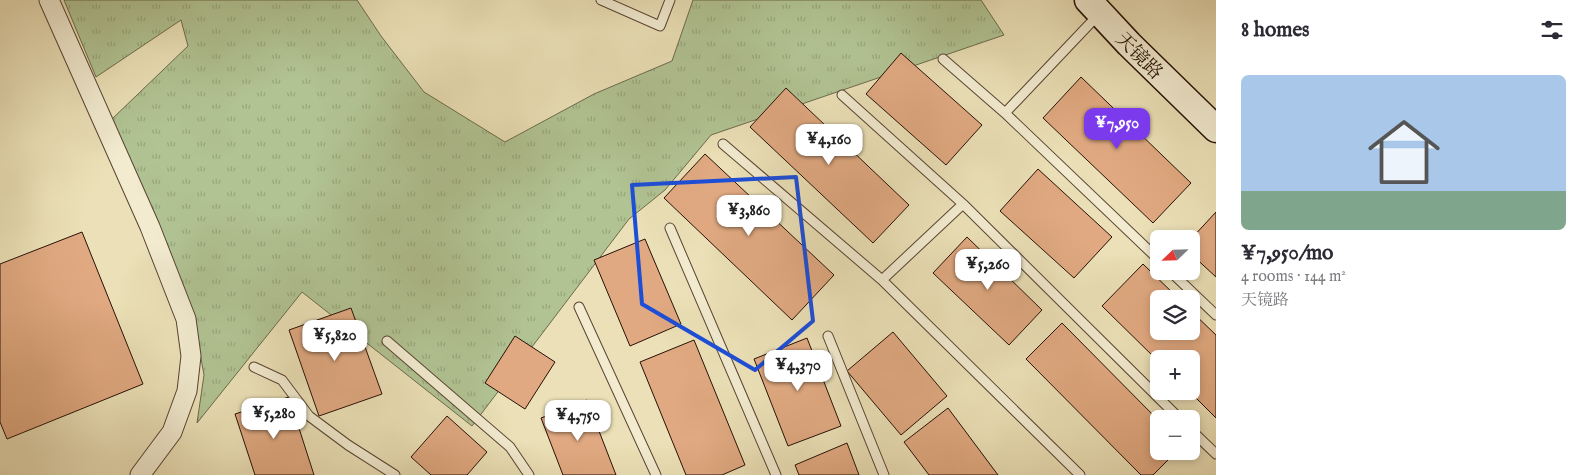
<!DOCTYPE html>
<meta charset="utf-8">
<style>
:root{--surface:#fff;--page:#f7f7f7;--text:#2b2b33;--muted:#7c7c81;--line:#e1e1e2;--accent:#7c3aed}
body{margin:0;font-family:"IM FELL English","Noto Serif SC",serif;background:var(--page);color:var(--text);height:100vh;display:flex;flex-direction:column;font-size:19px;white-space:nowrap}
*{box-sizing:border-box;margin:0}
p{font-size:16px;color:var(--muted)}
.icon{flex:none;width:28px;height:28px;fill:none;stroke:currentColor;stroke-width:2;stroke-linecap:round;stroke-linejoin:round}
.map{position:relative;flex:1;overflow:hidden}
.sheet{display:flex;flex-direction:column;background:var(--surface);width:375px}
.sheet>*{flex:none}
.needle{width:32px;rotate:247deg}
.tools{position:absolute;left:1150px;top:230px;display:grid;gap:10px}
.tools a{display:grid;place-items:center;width:50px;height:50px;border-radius:8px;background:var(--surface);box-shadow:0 2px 8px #0003;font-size:25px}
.price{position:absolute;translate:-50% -42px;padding:0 11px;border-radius:10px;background:#fff;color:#222;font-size:16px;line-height:32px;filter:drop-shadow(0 1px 2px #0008)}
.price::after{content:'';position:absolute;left:50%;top:30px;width:15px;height:11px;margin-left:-8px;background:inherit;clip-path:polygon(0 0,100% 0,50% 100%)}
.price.selected{background:var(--accent);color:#fff}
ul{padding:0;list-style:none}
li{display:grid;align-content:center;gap:10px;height:265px;padding:0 25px}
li+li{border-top:1px solid var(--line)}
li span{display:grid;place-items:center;height:155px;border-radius:8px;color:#555}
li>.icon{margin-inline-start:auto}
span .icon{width:90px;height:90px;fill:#fffc;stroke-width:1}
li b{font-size:21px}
h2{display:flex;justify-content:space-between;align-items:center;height:60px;padding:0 25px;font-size:21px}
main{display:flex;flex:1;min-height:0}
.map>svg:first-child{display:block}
</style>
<main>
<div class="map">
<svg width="1216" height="475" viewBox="0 0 1216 475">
<defs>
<pattern id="grass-tufts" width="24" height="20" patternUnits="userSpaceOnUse" patternTransform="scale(1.25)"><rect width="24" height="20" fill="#b1c393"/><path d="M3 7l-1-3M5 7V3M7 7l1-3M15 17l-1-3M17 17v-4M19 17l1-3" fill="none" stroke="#98a67d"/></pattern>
</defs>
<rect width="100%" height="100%" fill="#ebe0b7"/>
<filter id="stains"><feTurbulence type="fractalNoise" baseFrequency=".004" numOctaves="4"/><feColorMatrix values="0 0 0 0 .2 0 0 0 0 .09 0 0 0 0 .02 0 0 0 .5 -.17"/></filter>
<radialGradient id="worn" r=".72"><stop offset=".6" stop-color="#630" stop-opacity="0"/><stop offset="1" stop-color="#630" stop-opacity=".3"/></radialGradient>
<path fill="url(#grass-tufts)" stroke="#6c6a4c" d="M 64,0 L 357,0 L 381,36 L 424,92 L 505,142 L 594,94 L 672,61 L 693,0 L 981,0 L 1004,35 L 711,135 L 665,190 L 629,219 L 472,426 L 302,292 L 197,423 L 204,375 L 198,342 L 112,119 L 188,46 L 181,20 L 96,77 Z"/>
<path fill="#e0a981" stroke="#271006" d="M 901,53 L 982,125 L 946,165 L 866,94 Z
M 1081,77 L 1191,183 L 1153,223 L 1043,118 Z
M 786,88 L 909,205 L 873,243 L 750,127 Z
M 705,154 L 834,275 L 792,320 L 664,198 Z
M 1038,169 L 1112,237 L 1074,278 L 1000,211 Z
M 1216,212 L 1216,277 L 1191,254 L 1191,239 Z
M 82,232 L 143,384 L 7,439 L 0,422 L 0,264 Z
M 967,237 L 1042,310 L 1009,345 L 933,273 Z
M 645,239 L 681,324 L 630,346 L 594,260 Z
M 1143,264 L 1179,299 L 1159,299 L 1159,331 L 1191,331 L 1191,311 L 1216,335 L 1216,418 L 1189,391 L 1191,391 L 1191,359 L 1159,359 L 1159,362 L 1102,306 Z
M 351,308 L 382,394 L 319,416 L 289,330 Z
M 1062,323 L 1159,421 L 1159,451 L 1177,451 L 1153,475 L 1141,475 L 1026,359 Z
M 893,332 L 947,396 L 901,435 L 847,371 Z
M 515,336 L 555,362 L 525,409 L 485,383 Z
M 807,338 L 841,426 L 788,446 L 754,359 Z
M 694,340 L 745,465 L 722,475 L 686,475 L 640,362 Z
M 289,397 L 314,475 L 255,475 L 235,414 Z
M 587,400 L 616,475 L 563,475 L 541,418 Z
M 948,408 L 998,475 L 929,475 L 904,442 Z
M 447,416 L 487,452 L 467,475 L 431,475 L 411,457 Z
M 847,443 L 859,475 L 799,475 L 795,465 Z"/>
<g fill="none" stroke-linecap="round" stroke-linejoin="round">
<defs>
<path id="lane" d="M 601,0 L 660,26 L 670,0
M 1099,14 L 1005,113 L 1159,260
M 943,59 L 1005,113
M 842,95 L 963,204
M 723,144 L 882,280
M 670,228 L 776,475
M 1170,271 L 1216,315
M 579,307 L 656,475
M 828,336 L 884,475
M 387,341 L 510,447 L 529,475
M 254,367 L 282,380 L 309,416 L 348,445 L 395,475
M 1191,430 L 1216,454
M 1080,475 L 882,280 L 963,204 L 1180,419"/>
<path id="street" d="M 49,0 L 150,227 L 186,319 L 191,356 L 187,391 L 172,432 L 140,475"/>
<path id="secondary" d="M 1088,0 L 1129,44 L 1216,129"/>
</defs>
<use href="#lane" stroke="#584432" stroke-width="11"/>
<use href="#street" stroke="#584432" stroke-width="21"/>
<use href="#secondary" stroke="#271006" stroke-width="29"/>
<use href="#lane" stroke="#f2ebd0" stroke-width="9"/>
<use href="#street" stroke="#f2ebd0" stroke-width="19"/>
<use href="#secondary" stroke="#f2ebd0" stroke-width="26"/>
</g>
<path fill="none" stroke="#1d4ed8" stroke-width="4" stroke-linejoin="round" d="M 796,177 L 813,321 L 755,370 L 642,304 L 632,185 Z"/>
<g text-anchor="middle" stroke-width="4.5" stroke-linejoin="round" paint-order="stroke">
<g font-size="19" fill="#271006" stroke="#f2ebd0">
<text transform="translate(1140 55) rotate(45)" y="7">天镜路</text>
</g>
</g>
<rect width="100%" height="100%" filter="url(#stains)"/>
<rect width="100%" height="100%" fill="url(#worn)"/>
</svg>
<div class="tools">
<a><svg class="needle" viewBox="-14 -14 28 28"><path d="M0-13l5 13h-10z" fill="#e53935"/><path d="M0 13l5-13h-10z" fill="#7c7c81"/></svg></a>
<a><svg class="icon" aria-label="layers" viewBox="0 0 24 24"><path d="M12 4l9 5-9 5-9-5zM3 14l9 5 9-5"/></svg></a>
<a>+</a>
<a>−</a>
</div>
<b class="price selected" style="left:1117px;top:150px">¥7,950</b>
<b class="price" style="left:829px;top:166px">¥4,160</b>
<b class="price" style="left:749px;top:237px">¥3,860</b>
<b class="price" style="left:988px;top:291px">¥5,260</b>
<b class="price" style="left:335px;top:362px">¥5,820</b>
<b class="price" style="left:798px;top:392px">¥4,370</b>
<b class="price" style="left:274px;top:440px">¥5,280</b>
<b class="price" style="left:578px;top:442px">¥4,750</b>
</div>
<section class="sheet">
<h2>8 homes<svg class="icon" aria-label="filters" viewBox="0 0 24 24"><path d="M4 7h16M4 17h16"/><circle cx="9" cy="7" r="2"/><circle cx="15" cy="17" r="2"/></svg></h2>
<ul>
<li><span style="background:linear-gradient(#a9c7e8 75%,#7fa58c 0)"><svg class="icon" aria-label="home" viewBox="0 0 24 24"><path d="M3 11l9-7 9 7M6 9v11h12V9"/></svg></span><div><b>¥7,950/mo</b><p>4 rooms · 144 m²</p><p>天镜路</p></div></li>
</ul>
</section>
</main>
